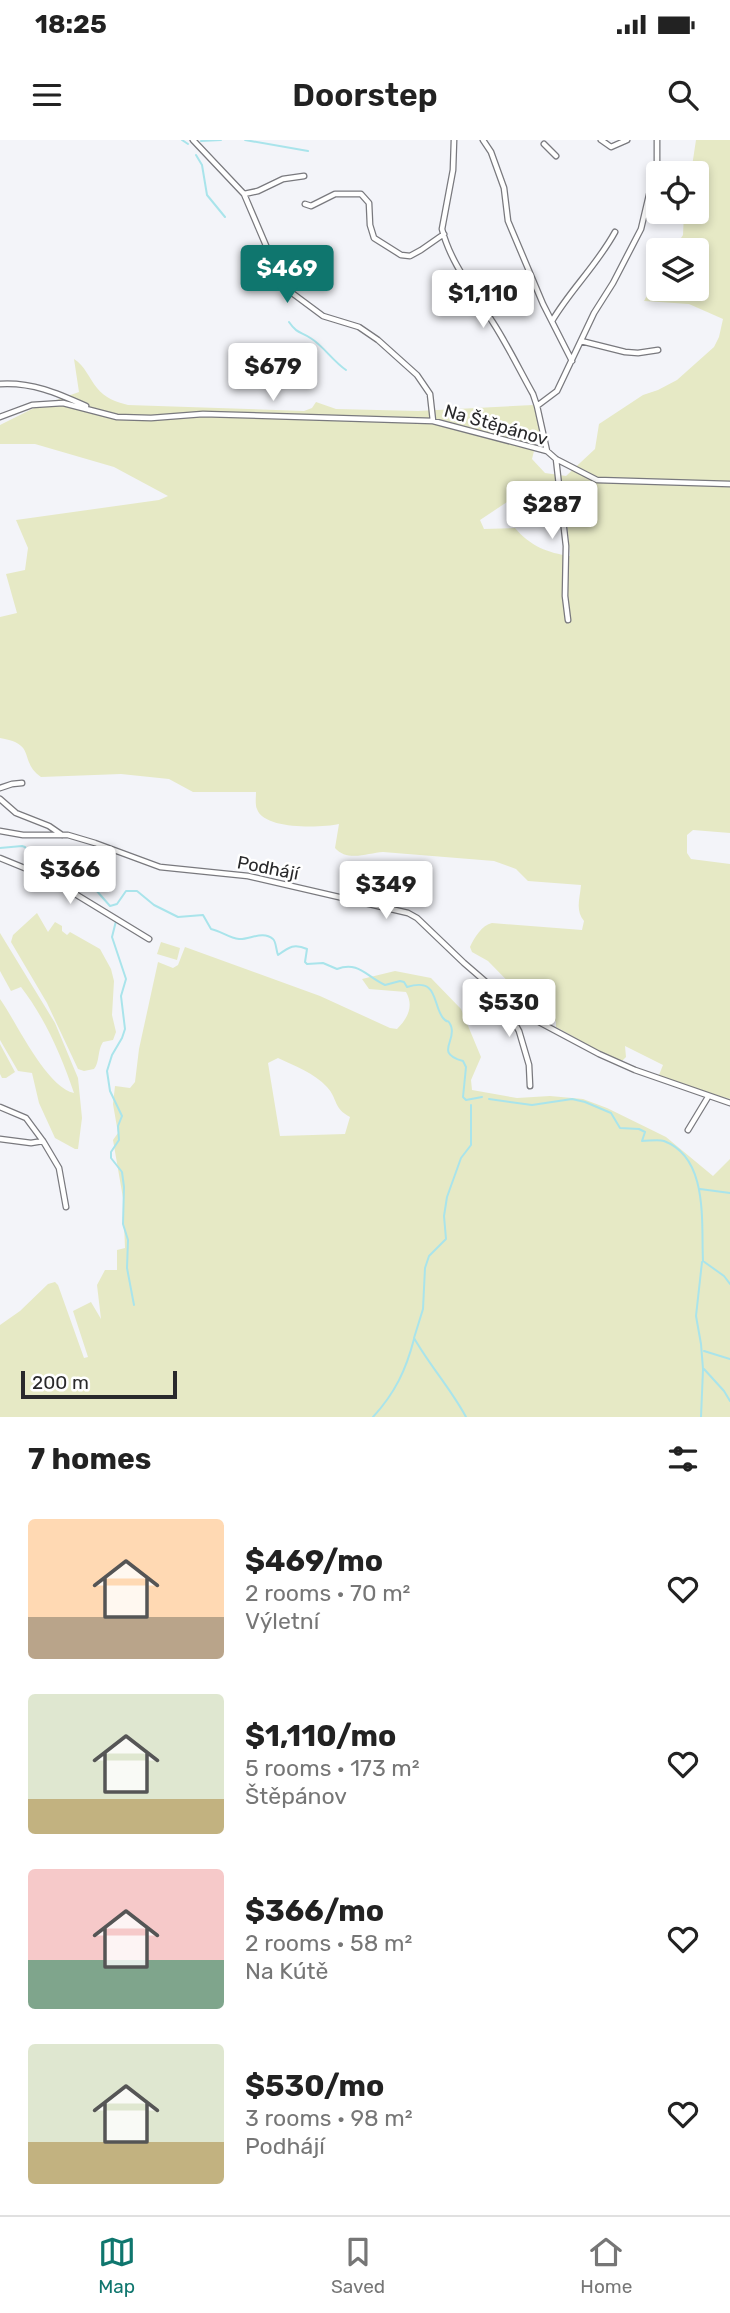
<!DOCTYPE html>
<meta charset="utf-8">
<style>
:root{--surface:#fff;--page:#f2f2f2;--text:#222;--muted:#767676;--line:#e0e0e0;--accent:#0f766e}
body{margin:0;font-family:Rubik,sans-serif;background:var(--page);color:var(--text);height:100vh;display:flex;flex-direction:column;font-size:26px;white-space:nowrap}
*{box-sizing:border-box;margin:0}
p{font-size:23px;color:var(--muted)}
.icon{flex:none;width:38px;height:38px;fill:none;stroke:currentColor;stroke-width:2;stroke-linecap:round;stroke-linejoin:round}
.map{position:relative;height:1277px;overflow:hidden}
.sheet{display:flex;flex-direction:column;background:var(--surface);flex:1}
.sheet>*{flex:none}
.fabs{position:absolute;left:646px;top:21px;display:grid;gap:14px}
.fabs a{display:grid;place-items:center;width:63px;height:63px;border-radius:7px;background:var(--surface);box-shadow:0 4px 10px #0003;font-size:35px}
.scale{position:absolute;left:21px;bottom:18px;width:156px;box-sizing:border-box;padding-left:7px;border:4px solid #29292b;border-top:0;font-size:19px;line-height:24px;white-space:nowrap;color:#29292b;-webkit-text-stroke:5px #fff;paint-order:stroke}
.price{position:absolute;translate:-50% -60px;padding:0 16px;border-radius:7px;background:#fff;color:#222;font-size:23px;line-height:46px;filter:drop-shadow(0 2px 4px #0008)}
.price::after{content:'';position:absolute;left:50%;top:42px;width:21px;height:16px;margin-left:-10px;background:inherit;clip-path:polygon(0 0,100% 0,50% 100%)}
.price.current{background:var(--accent);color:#fff}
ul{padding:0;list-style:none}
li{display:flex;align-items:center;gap:21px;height:175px;padding:0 28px}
li span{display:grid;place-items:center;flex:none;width:196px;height:140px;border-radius:7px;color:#555}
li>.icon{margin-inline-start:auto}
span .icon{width:84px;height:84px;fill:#fffc;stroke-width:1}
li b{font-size:30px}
h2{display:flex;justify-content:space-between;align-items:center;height:84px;padding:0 28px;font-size:30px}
.status{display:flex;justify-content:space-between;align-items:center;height:49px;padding:0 35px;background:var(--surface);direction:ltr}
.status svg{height:19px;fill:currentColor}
header{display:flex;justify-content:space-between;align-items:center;height:91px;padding:0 28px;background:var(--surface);font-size:32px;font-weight:600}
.tab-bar{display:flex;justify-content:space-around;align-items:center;height:98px;border-top:2px solid var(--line);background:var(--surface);font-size:19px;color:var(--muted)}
.tab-bar a{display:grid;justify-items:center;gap:4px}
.tab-bar .current{color:var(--accent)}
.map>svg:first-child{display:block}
</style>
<div class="status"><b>18:25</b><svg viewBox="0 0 49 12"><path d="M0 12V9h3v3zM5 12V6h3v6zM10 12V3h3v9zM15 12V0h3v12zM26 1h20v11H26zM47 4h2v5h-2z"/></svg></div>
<header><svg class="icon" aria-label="menu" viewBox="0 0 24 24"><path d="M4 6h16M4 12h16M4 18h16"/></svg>Doorstep<svg class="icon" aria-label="search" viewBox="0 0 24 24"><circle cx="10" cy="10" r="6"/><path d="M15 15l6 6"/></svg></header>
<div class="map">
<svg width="730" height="1277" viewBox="0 0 730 1277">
<rect width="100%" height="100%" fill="#f3f4f9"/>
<path fill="#e6e9c5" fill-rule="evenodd" d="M 696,0 L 730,0 L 730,693 L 693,690 L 687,695 L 687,713 L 691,719 L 730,724 L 730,959 L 711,954 L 659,935 L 663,925 L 625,906 L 626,917 L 622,921 C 599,912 578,899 556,887 L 556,882 L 551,874 L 532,866 L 488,821 L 472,812 L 470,807 C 474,798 482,785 492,783 L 582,790 L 584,781 C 575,770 580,758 581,745 L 528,741 L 516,729 L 494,721 L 383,712 C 368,713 347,722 335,708 L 339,684 C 321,688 264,690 257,669 C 255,665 256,657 256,652 L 193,652 L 169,639 L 121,634 L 41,637 C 18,621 38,604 0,598 L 0,477 L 17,473 L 6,434 L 25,430 L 28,408 L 16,380 L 159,360 L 168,356 L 114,327 L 35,304 L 0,304 L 0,285 L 34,268 L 79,252 L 74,219 C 85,226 89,238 97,248 C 105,258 116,262 128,265 L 304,271 L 312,268 L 316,262 L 336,269 L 418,271 L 533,265 L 543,284 L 537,299 L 532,319 L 545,333 L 566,336 L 595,309 L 599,284 L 643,255 L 658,250 L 677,240 L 714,207 L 719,197 L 723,179 L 689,164 L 644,161 L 658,135 L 658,149 L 696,149 L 696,110 L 673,110 L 683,95 L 684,72 L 696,72 L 696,33 L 691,33 ZM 510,360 L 566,368 L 570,416 C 548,413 530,406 515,388 L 484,389 L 480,380 Z
M 37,773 L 48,792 L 55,782 L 62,786 L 62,791 L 67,795 L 70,792 L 100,809 L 111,829 L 114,841 L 112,875 L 116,892 L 113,900 L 103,902 C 97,911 100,922 94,929 L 84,931 L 78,929 L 47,863 L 11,802 L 13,795 Z
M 0,793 L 55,883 L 78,938 L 82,978 L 78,1009 L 75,1009 L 55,998 L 39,963 L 32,933 L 18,931 L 0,900 L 0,859 C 17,883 46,947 74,953 C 62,917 45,878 21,847 L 11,851 L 0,831 Z
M 161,802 L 180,808 L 177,820 L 157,814 Z
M 185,807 L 320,856 L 390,888 L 397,889 C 408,878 414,866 406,852 L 369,849 L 362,839 L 395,831 L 431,838 L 461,869 L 481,917 L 471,940 L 472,950 L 517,958 L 550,956 L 583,959 L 607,968 L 666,997 L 713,1036 L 730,1019 L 730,1277 L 0,1277 L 0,1185 L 20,1171 L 48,1144 L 55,1142 L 58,1145 L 84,1218 L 88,1217 L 73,1171 L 91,1162 L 101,1179 L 97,1145 L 105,1130 L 117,1130 L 117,1110 L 125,1108 L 123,1058 L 113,1000 L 118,993 L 113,964 L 115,946 L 130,948 L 135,942 L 139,909 L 158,822 L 173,828 L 178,825 ZM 278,918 C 295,926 314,933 327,947 C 338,959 333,968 350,977 L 345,994 L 280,996 L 268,923 Z
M 0,904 L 15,932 L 6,938 L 2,938 L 0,934 Z"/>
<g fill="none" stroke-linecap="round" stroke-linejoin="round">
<path stroke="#a9e4eb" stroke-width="2" d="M 182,0 L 188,4
M 245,0 L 308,11
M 201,1 L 221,0
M 196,15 L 202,25 L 207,55 L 225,77
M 289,182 C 298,195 301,191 312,199 C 324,207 333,221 346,230
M 0,708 L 22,706 L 25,707 L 31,717 L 40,723 L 63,721 L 81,733 L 110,766 L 117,764 L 126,751 L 137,751 L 154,765 L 178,777 L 203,775 L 211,789 C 221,791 229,798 239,799 C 249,800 263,790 273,799 C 276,801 276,810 278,815 C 289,807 294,803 307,809 L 305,822 L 307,824 L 323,823 L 337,829 C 358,821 366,836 385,845 L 400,841 L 404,842 L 407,847 C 439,837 432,864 443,878 C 449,885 447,877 451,886 C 457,901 434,913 463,921 L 466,927 L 463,957 L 466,960 L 482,957
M 116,781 L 112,797 L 126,839 L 121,856 L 125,889 L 122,898 L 112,915 L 107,931 L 110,951 L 122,976 L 118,986 L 119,1000 L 111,1012 L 111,1018 L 122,1032 L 124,1047 L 123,1084 L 128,1100 L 127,1128 L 134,1165
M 489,959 L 532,965 L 572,959 L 585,962 L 611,973 L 620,988 L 639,989 L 645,992 L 642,1001 C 649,1001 658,999 664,1001 C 709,1018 701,1083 703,1121 L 724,1136 L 730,1144
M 700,1049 L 730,1053
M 704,1211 L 730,1219
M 704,1229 L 724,1251 L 730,1261
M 373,1277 C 395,1253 406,1230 414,1199
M 466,1277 C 451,1249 430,1226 414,1198 L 423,1169 L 425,1128 L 429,1116 L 446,1099 L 444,1076 L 447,1057 L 461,1018 L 471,1005 L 471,965
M 701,1277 L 703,1229 L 701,1204 L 696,1176 L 702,1122"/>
<defs>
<path id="minor" d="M 193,0 L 244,54 L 279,136 L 288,150 L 323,176 L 359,187 L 378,200 L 417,235 L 430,254 L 433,281
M 454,0 L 453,30 L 442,89 C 450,122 474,152 492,181 C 507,204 519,229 533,254 L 537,266 L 547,311
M 483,0 L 491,12 L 504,48 L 508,81 L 543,164 L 572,221
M 601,0 L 611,7 L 627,0
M 544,4 L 556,16
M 244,54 L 258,51 L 283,39 L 304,36
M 305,64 L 311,66 L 335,54 L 361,54 L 369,63 L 370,85 L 374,98 L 401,115 L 410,116 L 421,110 L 444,94
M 552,181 C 571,149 597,125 615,92
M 581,201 L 625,212 L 638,213 L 658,210
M 0,244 C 32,242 57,253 86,266
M 537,266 L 557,251 L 594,173 L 613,143 L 641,89 L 657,21 L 657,0
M 0,277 L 32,265 L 63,263 L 117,277 L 151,278 L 203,274 L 433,281 L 547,311 L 556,319 L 597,340 L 730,344
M 556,319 L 566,406 L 565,456 L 568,480
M 0,648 L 12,644 L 22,643
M 0,659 L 16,673 L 49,686 L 62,695
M 0,691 L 23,695 L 68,695 L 95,703 L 160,727 L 248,736 L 408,773 L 417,778 L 464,823 L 522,873 L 599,914 L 635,930 L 730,963
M 0,718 L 49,738 L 149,799
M 498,854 L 519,891 L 529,925 L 530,946
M 0,967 L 26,978 L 43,1001 L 59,1028 L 66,1067
M 688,990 L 708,957
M 0,999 L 31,1003 L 43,1001"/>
</defs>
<use href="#minor" stroke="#79797e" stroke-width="7"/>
<use href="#minor" stroke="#fff" stroke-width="4.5"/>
</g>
<g text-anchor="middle" stroke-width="5" stroke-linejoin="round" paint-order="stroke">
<g font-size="18" fill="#29292b" stroke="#fff">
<text transform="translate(496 285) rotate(16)" y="6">Na Štěpánov</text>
<text transform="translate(268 728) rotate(11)" y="6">Podhájí</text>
</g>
</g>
</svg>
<div class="fabs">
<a><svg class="icon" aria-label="locate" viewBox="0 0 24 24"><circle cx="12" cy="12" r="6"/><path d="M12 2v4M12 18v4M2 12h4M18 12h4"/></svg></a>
<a><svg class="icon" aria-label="layers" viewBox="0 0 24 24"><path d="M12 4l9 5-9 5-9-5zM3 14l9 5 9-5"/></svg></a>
</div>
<div class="scale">200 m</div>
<b class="price current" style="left:287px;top:165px">$469</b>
<b class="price" style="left:483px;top:190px">$1,110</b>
<b class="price" style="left:273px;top:263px">$679</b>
<b class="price" style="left:552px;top:401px">$287</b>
<b class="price" style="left:70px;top:766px">$366</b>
<b class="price" style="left:386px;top:781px">$349</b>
<b class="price" style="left:509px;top:899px">$530</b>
</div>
<section class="sheet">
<h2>7 homes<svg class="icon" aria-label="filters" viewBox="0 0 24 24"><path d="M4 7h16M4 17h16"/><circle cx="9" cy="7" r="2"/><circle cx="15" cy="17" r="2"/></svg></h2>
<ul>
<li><span style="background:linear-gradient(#ffd9b3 70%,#b9a48a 0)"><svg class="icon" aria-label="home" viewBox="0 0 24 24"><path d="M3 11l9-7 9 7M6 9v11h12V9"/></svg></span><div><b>$469/mo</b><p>2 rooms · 70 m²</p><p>Výletní</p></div><svg class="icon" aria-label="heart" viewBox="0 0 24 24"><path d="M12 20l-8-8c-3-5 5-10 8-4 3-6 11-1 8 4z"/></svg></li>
<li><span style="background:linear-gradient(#dfe7d0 75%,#c2b280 0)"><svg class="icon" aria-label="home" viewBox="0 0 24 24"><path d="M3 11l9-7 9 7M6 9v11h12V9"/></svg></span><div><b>$1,110/mo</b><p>5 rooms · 173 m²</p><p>Štěpánov</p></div><svg class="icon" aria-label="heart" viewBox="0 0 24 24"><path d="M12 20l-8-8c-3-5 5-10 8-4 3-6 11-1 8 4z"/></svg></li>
<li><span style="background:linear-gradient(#f6c9c9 65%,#7fa58c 0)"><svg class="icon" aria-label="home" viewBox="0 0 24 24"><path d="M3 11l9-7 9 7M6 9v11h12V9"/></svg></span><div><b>$366/mo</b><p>2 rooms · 58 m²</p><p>Na Kútě</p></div><svg class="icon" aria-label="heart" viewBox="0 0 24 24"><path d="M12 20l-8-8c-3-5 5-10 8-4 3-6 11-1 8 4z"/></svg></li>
<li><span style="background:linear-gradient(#dfe7d0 70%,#c2b280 0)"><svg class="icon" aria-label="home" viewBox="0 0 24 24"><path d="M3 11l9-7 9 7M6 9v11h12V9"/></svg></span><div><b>$530/mo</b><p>3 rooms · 98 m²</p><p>Podhájí</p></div><svg class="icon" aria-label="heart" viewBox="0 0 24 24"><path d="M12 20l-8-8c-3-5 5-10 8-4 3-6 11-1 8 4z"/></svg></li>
</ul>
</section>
<nav class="tab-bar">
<a class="current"><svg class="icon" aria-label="map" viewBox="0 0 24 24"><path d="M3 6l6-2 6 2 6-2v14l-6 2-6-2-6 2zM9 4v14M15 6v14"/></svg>Map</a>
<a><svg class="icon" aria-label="saved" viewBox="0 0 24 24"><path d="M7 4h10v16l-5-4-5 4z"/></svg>Saved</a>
<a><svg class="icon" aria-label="home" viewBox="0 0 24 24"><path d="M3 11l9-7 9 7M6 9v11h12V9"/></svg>Home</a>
</nav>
